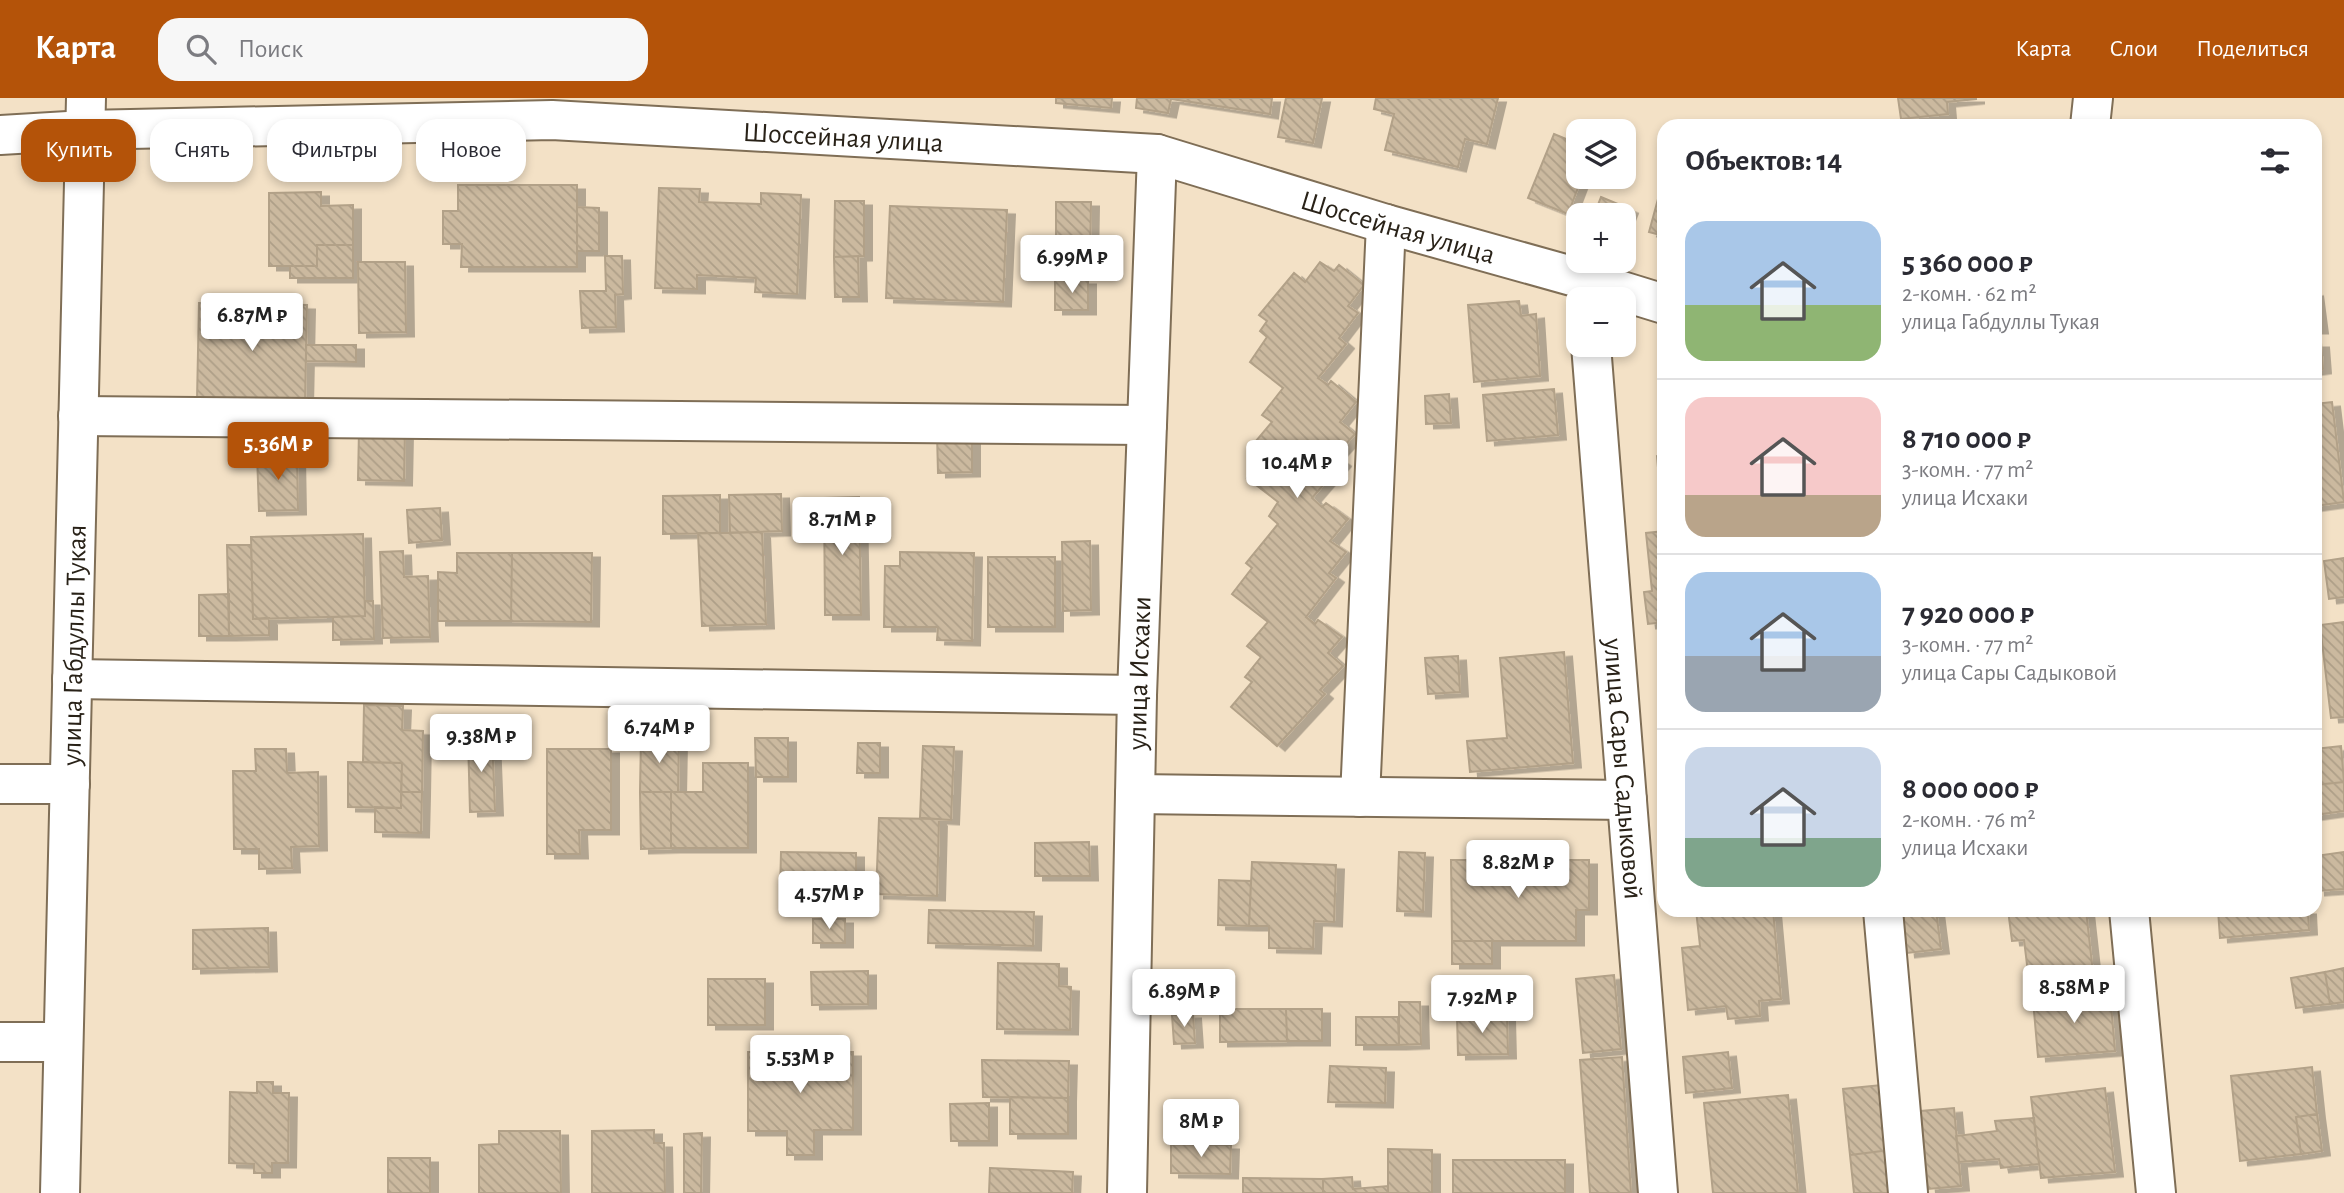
<!DOCTYPE html>
<html lang="ru">
<meta charset="utf-8">
<style>
:root{--surface:#fff;--page:#f7f7f7;--text:#2b2b33;--muted:#7c7c81;--line:#e1e1e2;--accent:#b45309}
body{margin:0;font-family:"Alegreya Sans",sans-serif;background:var(--page);color:var(--text);height:100vh;display:flex;flex-direction:column;font-size:26px;white-space:nowrap}
*{box-sizing:border-box;margin:0}
p{font-size:23px;color:var(--muted)}
.icon{flex:none;width:38px;height:38px;fill:none;stroke:currentColor;stroke-width:2;stroke-linecap:round;stroke-linejoin:round}
.map{position:relative;flex:1;overflow:hidden}
.details{position:absolute;left:1657px;top:21px;width:665px;height:798px;display:flex;flex-direction:column;background:var(--surface);border-radius:21px;box-shadow:0 4px 10px #0003}
.details>*{flex:none}
.hud{position:absolute;left:21px;top:21px;width:665px;height:63px;display:flex;gap:14px}
.buttons{position:absolute;left:1566px;top:21px;display:grid;gap:14px}
.buttons a{display:grid;place-items:center;width:70px;height:70px;border-radius:14px;background:var(--surface);box-shadow:0 4px 10px #0003;font-size:35px}
.price{position:absolute;translate:-50% -60px;padding:0 16px;border-radius:7px;background:#fff;color:#222;font-size:23px;line-height:46px;filter:drop-shadow(0 2px 4px #0008)}
.price::after{content:'';position:absolute;left:50%;top:42px;width:21px;height:16px;margin-left:-10px;background:inherit;clip-path:polygon(0 0,100% 0,50% 100%)}
.price.current{background:var(--accent);color:#fff}
ul{padding:0;list-style:none}
li{display:flex;align-items:center;gap:21px;height:175px;padding:0 28px}
li+li{border-top:2px solid var(--line)}
li span{display:grid;place-items:center;flex:none;width:196px;height:140px;border-radius:21px;color:#555}
li>.icon{margin-inline-start:auto}
span .icon{width:84px;height:84px;fill:#fffc;stroke-width:1}
li b{font-size:30px}
h2{display:flex;justify-content:space-between;align-items:center;height:84px;padding:0 28px;font-size:30px}
.pill{padding:0 24px;border-radius:21px;background:var(--surface);box-shadow:0 4px 10px #0003;font-size:24px;line-height:63px}
.pill.current{background:var(--accent);color:#fff}
header{display:flex;align-items:center;gap:42px;box-sizing:border-box;height:98px;padding:0 35px;background:var(--accent);color:#fff}
header strong{font-size:33px}
nav{display:flex;gap:38px;margin-inline-start:auto;font-size:24px}
.search{width:490px;height:63px;background:var(--page);display:flex;align-items:center;gap:18px;box-sizing:border-box;padding:0 24px;border-radius:21px;color:var(--muted);font-size:26px}
.map>svg:first-child{display:block}
</style>
<header>
<strong>Карта</strong>
<div class="search"><svg class="icon" aria-label="search" viewBox="0 0 24 24"><circle cx="10" cy="10" r="6"/><path d="M15 15l6 6"/></svg>Поиск</div>
<nav><a>Карта</a><a>Слои</a><a>Поделиться</a></nav>
</header>
<div class="map">
<svg width="2344" height="1095" viewBox="0 0 2344 1095">
<defs>
<pattern id="building-back-hatch" width="6" height="6" patternUnits="userSpaceOnUse" patternTransform="scale(1.75)"><rect width="6" height="6" fill="#cbb99f"/><path d="M-1 5l2 2M0 0l6 6M5-1l2 2" fill="none" stroke="#ae9f88"/></pattern>
<filter id="shadow"><feDropShadow dx="8" dy="4.5" stdDeviation="0" flood-color="#0004"/></filter>
</defs>
<rect width="100%" height="100%" fill="#f3e1c6"/>
<path fill="url(#building-back-hatch)" stroke="#b2a188" stroke-width="2" filter="url(#shadow)" d="M 1056,0 L 1112,0 L 1111,10 L 1056,5 Z
M 1137,0 L 1272,0 L 1270,16 L 1171,1 L 1168,15 L 1136,10 Z
M 1286,0 L 1322,0 L 1313,45 L 1278,39 Z
M 1376,0 L 1498,0 L 1487,46 L 1465,41 L 1458,69 L 1385,52 L 1394,16 L 1374,11 Z
M 1898,0 L 1976,0 L 1976,1 L 1947,4 L 1948,16 L 1901,21 Z
M 1554,36 L 1578,46 L 1578,79 L 1582,79 L 1568,116 L 1528,100 Z
M 1664,79 L 1664,138 L 1649,134 Z
M 458,87 L 577,87 L 577,169 L 461,169 L 462,146 L 443,146 L 443,113 L 458,113 Z
M 659,90 L 700,91 L 699,104 L 761,106 L 761,95 L 801,97 L 797,196 L 755,194 L 756,180 L 697,177 L 697,191 L 655,190 Z
M 321,94 L 321,108 L 353,107 L 353,147 L 317,147 L 317,168 L 269,168 L 269,95 Z
M 1601,99 L 1630,111 L 1624,126 L 1624,117 L 1594,117 Z
M 835,103 L 864,103 L 864,158 L 834,159 Z
M 1056,104 L 1091,104 L 1090,159 L 1056,159 Z
M 890,108 L 1007,112 L 1003,204 L 886,200 Z
M 577,109 L 599,110 L 599,153 L 577,153 Z
M 317,147 L 353,147 L 353,180 L 290,180 L 290,168 L 317,168 Z
M 605,158 L 622,158 L 623,196 L 615,197 L 616,229 L 582,230 L 580,193 L 606,193 Z
M 858,158 L 859,199 L 835,199 L 834,159 Z
M 358,164 L 405,164 L 406,234 L 359,235 Z
M 1320,164 L 1334,173 L 1339,167 L 1364,187 L 1348,208 L 1358,215 L 1339,240 L 1346,246 L 1318,280 L 1328,287 L 1331,283 L 1356,304 L 1340,324 L 1355,336 L 1335,358 L 1343,364 L 1312,400 L 1322,409 L 1326,405 L 1348,421 L 1330,443 L 1346,454 L 1329,475 L 1336,480 L 1306,519 L 1315,526 L 1318,522 L 1342,539 L 1328,555 L 1343,568 L 1320,592 L 1325,596 L 1277,648 L 1231,609 L 1252,584 L 1245,579 L 1261,559 L 1247,548 L 1268,524 L 1232,496 L 1252,470 L 1246,465 L 1278,426 L 1269,418 L 1278,404 L 1247,380 L 1262,359 L 1250,350 L 1272,324 L 1262,317 L 1283,290 L 1250,264 L 1267,239 L 1260,233 L 1267,223 L 1259,217 L 1294,175 L 1305,184 Z
M 1055,182 L 1088,182 L 1088,212 L 1055,212 Z
M 2315,193 L 2320,231 L 2315,231 Z
M 1519,203 L 1521,218 L 1536,216 L 1540,278 L 1474,284 L 1468,207 Z
M 199,205 L 307,207 L 305,304 L 197,302 Z
M 2315,245 L 2321,245 L 2323,271 L 2315,272 Z
M 306,247 L 356,247 L 356,264 L 306,263 Z
M 1554,291 L 1558,337 L 1487,343 L 1483,297 Z
M 1449,296 L 1451,325 L 1426,326 L 1425,298 Z
M 2332,304 L 2344,404 L 2315,408 L 2315,306 Z
M 359,332 L 405,332 L 404,383 L 358,382 Z
M 937,336 L 972,336 L 972,374 L 938,375 Z
M 297,355 L 298,412 L 259,413 L 257,356 Z
M 1664,357 L 1664,439 L 1657,358 Z
M 781,396 L 782,433 L 730,435 L 729,397 Z
M 720,397 L 720,435 L 663,436 L 663,398 Z
M 859,399 L 861,517 L 825,517 L 824,400 Z
M 440,410 L 442,442 L 409,445 L 407,412 Z
M 1664,433 L 1664,524 L 1648,526 L 1644,494 L 1652,493 L 1646,435 Z
M 762,434 L 766,526 L 702,528 L 698,435 Z
M 363,436 L 365,518 L 253,521 L 251,439 Z
M 1090,443 L 1091,512 L 1063,513 L 1062,444 Z
M 227,447 L 251,447 L 253,521 L 269,520 L 269,537 L 229,538 Z
M 403,453 L 404,479 L 428,478 L 430,539 L 383,540 L 380,454 Z
M 900,454 L 974,455 L 972,543 L 937,542 L 938,529 L 884,529 L 885,468 L 900,468 Z
M 457,455 L 512,455 L 511,523 L 438,523 L 438,474 L 457,475 Z
M 512,455 L 592,455 L 591,524 L 511,523 Z
M 988,459 L 1055,459 L 1055,529 L 988,529 Z
M 2344,460 L 2344,499 L 2329,501 L 2324,463 Z
M 229,496 L 229,538 L 199,538 L 199,497 Z
M 365,503 L 373,503 L 374,541 L 333,542 L 333,519 L 365,518 Z
M 2344,524 L 2344,619 L 2331,620 L 2320,527 Z
M 1564,554 L 1573,665 L 1470,674 L 1467,643 L 1507,640 L 1500,560 Z
M 1458,558 L 1460,594 L 1428,596 L 1425,560 Z
M 364,607 L 403,608 L 402,632 L 423,633 L 422,694 L 401,694 L 402,665 L 363,664 Z
M 492,637 L 495,713 L 470,714 L 468,639 Z
M 641,640 L 679,641 L 678,694 L 640,694 Z
M 755,640 L 788,640 L 788,679 L 756,679 Z
M 858,645 L 880,645 L 880,675 L 857,675 Z
M 923,648 L 954,649 L 951,722 L 920,720 Z
M 2341,648 L 2344,684 L 2315,687 L 2315,651 Z
M 255,651 L 286,651 L 287,675 L 318,674 L 319,748 L 291,749 L 292,770 L 259,771 L 259,751 L 234,751 L 233,673 L 256,673 Z
M 547,651 L 611,651 L 611,732 L 579,732 L 580,756 L 547,756 Z
M 348,664 L 402,665 L 401,710 L 348,709 Z
M 703,665 L 748,665 L 748,750 L 671,750 L 671,694 L 703,694 Z
M 2344,684 L 2344,713 L 2315,717 L 2315,687 Z
M 401,694 L 422,694 L 421,735 L 375,734 L 375,709 L 401,710 Z
M 640,694 L 671,694 L 671,750 L 641,751 Z
M 879,720 L 939,721 L 937,798 L 876,796 Z
M 1089,744 L 1090,778 L 1035,778 L 1035,745 Z
M 781,754 L 856,755 L 856,796 L 780,795 Z
M 1399,754 L 1425,755 L 1423,814 L 1397,813 Z
M 2344,754 L 2344,791 L 2317,793 L 2315,758 Z
M 1451,762 L 1589,762 L 1589,812 L 1576,812 L 1576,843 L 1452,843 Z
M 1252,764 L 1336,767 L 1334,824 L 1314,823 L 1313,851 L 1269,850 L 1269,828 L 1249,828 Z
M 1219,782 L 1251,783 L 1249,828 L 1218,827 Z
M 929,812 L 1034,814 L 1033,848 L 928,845 Z
M 1696,812 L 1773,812 L 1781,901 L 1759,903 L 1760,918 L 1728,921 L 1726,908 L 1688,912 L 1682,850 L 1700,848 Z
M 1902,812 L 1936,812 L 1941,851 L 1907,855 Z
M 2008,812 L 2086,812 L 2093,875 L 2029,883 L 2024,842 L 2012,843 Z
M 2218,812 L 2308,812 L 2309,832 L 2220,840 Z
M 813,821 L 845,821 L 845,845 L 813,845 Z
M 268,830 L 269,869 L 193,871 L 193,832 Z
M 1452,843 L 1492,843 L 1492,866 L 1452,866 Z
M 998,865 L 1059,866 L 1059,888 L 1071,889 L 1070,932 L 997,931 Z
M 2344,870 L 2344,904 L 2330,906 L 2325,874 Z
M 868,873 L 868,906 L 812,907 L 811,874 Z
M 2325,874 L 2330,906 L 2296,910 L 2291,880 Z
M 1614,877 L 1621,951 L 1583,955 L 1576,881 Z
M 708,881 L 765,881 L 765,927 L 708,927 Z
M 2110,895 L 2115,953 L 2038,959 L 2033,902 Z
M 1399,904 L 1420,904 L 1421,946 L 1399,947 Z
M 1220,911 L 1286,911 L 1287,943 L 1220,944 Z
M 1286,911 L 1322,911 L 1322,943 L 1287,943 Z
M 1193,916 L 1195,945 L 1174,946 L 1172,917 Z
M 1507,917 L 1508,956 L 1458,957 L 1457,918 Z
M 1356,919 L 1398,919 L 1399,947 L 1356,947 Z
M 748,954 L 853,954 L 853,1032 L 814,1032 L 814,1057 L 787,1057 L 787,1033 L 748,1033 Z
M 1728,954 L 1732,990 L 1686,995 L 1683,959 Z
M 1622,959 L 1631,1095 L 1590,1095 L 1580,962 Z
M 982,962 L 1069,963 L 1068,1000 L 983,999 Z
M 1330,968 L 1386,970 L 1385,1005 L 1328,1004 Z
M 2312,969 L 2317,1016 L 2296,1019 L 2301,1056 L 2240,1063 L 2231,978 Z
M 257,984 L 273,984 L 273,995 L 289,995 L 288,1065 L 272,1065 L 272,1075 L 254,1075 L 254,1066 L 229,1065 L 230,994 L 257,995 Z
M 1891,986 L 1898,1051 L 1850,1057 L 1843,991 Z
M 2105,990 L 2115,1074 L 2041,1080 L 2031,999 Z
M 1788,997 L 1798,1095 L 1713,1095 L 1704,1005 Z
M 1010,999 L 1068,1000 L 1068,1036 L 1010,1036 Z
M 989,1005 L 989,1043 L 951,1043 L 950,1006 Z
M 1954,1010 L 1961,1088 L 1928,1091 L 1921,1013 Z
M 2317,1016 L 2322,1053 L 2301,1056 L 2296,1019 Z
M 2034,1020 L 2039,1066 L 2001,1070 L 1999,1061 L 1959,1064 L 1956,1038 L 1997,1033 L 1995,1023 Z
M 654,1032 L 654,1045 L 664,1045 L 665,1095 L 592,1095 L 592,1033 Z
M 499,1033 L 560,1033 L 561,1095 L 479,1095 L 479,1047 L 499,1046 Z
M 702,1035 L 701,1095 L 684,1095 L 684,1036 Z
M 1171,1046 L 1231,1047 L 1230,1076 L 1171,1075 Z
M 1388,1051 L 1432,1052 L 1432,1095 L 1388,1095 Z
M 1898,1051 L 1902,1095 L 1854,1095 L 1850,1057 Z
M 388,1060 L 430,1060 L 430,1095 L 388,1095 Z
M 1453,1062 L 1565,1062 L 1565,1095 L 1453,1095 Z
M 990,1070 L 1073,1074 L 1072,1095 L 989,1095 Z
M 1352,1079 L 1353,1091 L 1388,1088 L 1388,1095 L 1323,1095 L 1323,1081 Z
M 1243,1080 L 1323,1081 L 1323,1095 L 1243,1095 Z"/>
<g fill="none" stroke-linecap="round" stroke-linejoin="round">
<defs>
<g id="minor">
<path d="M 2090,28 L 2093,0"/>
<path id="s1" d="M 0,37 L 85,32 L 552,22 L 1157,56 L 1386,126 L 1586,182 L 1664,206"/>
<path id="s2" d="M 1591,247 L 1658,1095"/>
<path d="M 78,318 L 1147,327"/>
<path d="M 72,581 L 1137,597"/>
<path d="M 0,686 L 70,686"/>
<path d="M 1135,696 L 1627,702"/>
<path d="M 1360,699 L 1386,126"/>
<path d="M 1883,812 L 1908,1095"/>
<path d="M 2129,812 L 2156,1095"/>
<path d="M 0,944 L 63,944"/>
<path id="s3" d="M 60,1095 L 86,0"/>
<path id="s4" d="M 1127,1095 L 1137,597 L 1157,56"/>
</g>
</defs>
<use href="#minor" stroke="#7f6e56" stroke-width="42"/>
<use href="#minor" stroke="#fff" stroke-width="38"/>
</g>
<g text-anchor="middle" stroke-width="5" stroke-linejoin="round" paint-order="stroke">
<g font-size="28" fill="#292218" stroke="#fff">
<text dy="10" stroke="none"><textPath href="#s1" startOffset="844">Шоссейная улица</textPath></text>
<text dy="10" stroke="none"><textPath href="#s1" startOffset="1410">Шоссейная улица</textPath></text>
<text dy="10" stroke="none"><textPath href="#s3" startOffset="548">улица Габдуллы Тукая</textPath></text>
<text dy="10" stroke="none"><textPath href="#s4" startOffset="520">улица Исхаки</textPath></text>
<text dy="10" stroke="none"><textPath href="#s2" startOffset="425">улица Сары Садыковой</textPath></text>
</g>
</g>
</svg>
<div class="buttons">
<a><svg class="icon" aria-label="layers" viewBox="0 0 24 24"><path d="M12 4l9 5-9 5-9-5zM3 14l9 5 9-5"/></svg></a>
<a>+</a>
<a>−</a>
</div>
<b class="price" style="left:1072px;top:197px">6.99M ₽</b>
<b class="price" style="left:252px;top:255px">6.87M ₽</b>
<b class="price current" style="left:278px;top:384px">5.36M ₽</b>
<b class="price" style="left:1297px;top:402px">10.4M ₽</b>
<b class="price" style="left:842px;top:459px">8.71M ₽</b>
<b class="price" style="left:659px;top:667px">6.74M ₽</b>
<b class="price" style="left:481px;top:676px">9.38M ₽</b>
<b class="price" style="left:1518px;top:802px">8.82M ₽</b>
<b class="price" style="left:829px;top:833px">4.57M ₽</b>
<b class="price" style="left:2074px;top:927px">8.58M ₽</b>
<b class="price" style="left:1184px;top:931px">6.89M ₽</b>
<b class="price" style="left:1482px;top:937px">7.92M ₽</b>
<b class="price" style="left:800px;top:997px">5.53M ₽</b>
<b class="price" style="left:1201px;top:1061px">8M ₽</b>
<div class="hud">
<a class="pill current">Купить</a>
<a class="pill">Снять</a>
<a class="pill">Фильтры</a>
<a class="pill">Новое</a>
</div>
<section class="details">
<h2>Объектов: 14<svg class="icon" aria-label="filters" viewBox="0 0 24 24"><path d="M4 7h16M4 17h16"/><circle cx="9" cy="7" r="2"/><circle cx="15" cy="17" r="2"/></svg></h2>
<ul>
<li><span style="background:linear-gradient(#a9c7e8 60%,#8fb573 0)"><svg class="icon" aria-label="home" viewBox="0 0 24 24"><path d="M3 11l9-7 9 7M6 9v11h12V9"/></svg></span><div><b>5 360 000 ₽</b><p>2-комн. · 62 m²</p><p>улица Габдуллы Тукая</p></div></li>
<li><span style="background:linear-gradient(#f6c9c9 70%,#b9a48a 0)"><svg class="icon" aria-label="home" viewBox="0 0 24 24"><path d="M3 11l9-7 9 7M6 9v11h12V9"/></svg></span><div><b>8 710 000 ₽</b><p>3-комн. · 77 m²</p><p>улица Исхаки</p></div></li>
<li><span style="background:linear-gradient(#a9c7e8 60%,#9aa5b1 0)"><svg class="icon" aria-label="home" viewBox="0 0 24 24"><path d="M3 11l9-7 9 7M6 9v11h12V9"/></svg></span><div><b>7 920 000 ₽</b><p>3-комн. · 77 m²</p><p>улица Сары Садыковой</p></div></li>
<li><span style="background:linear-gradient(#c9d6e8 65%,#7fa58c 0)"><svg class="icon" aria-label="home" viewBox="0 0 24 24"><path d="M3 11l9-7 9 7M6 9v11h12V9"/></svg></span><div><b>8 000 000 ₽</b><p>2-комн. · 76 m²</p><p>улица Исхаки</p></div></li>
</ul>
</section>
</div>
